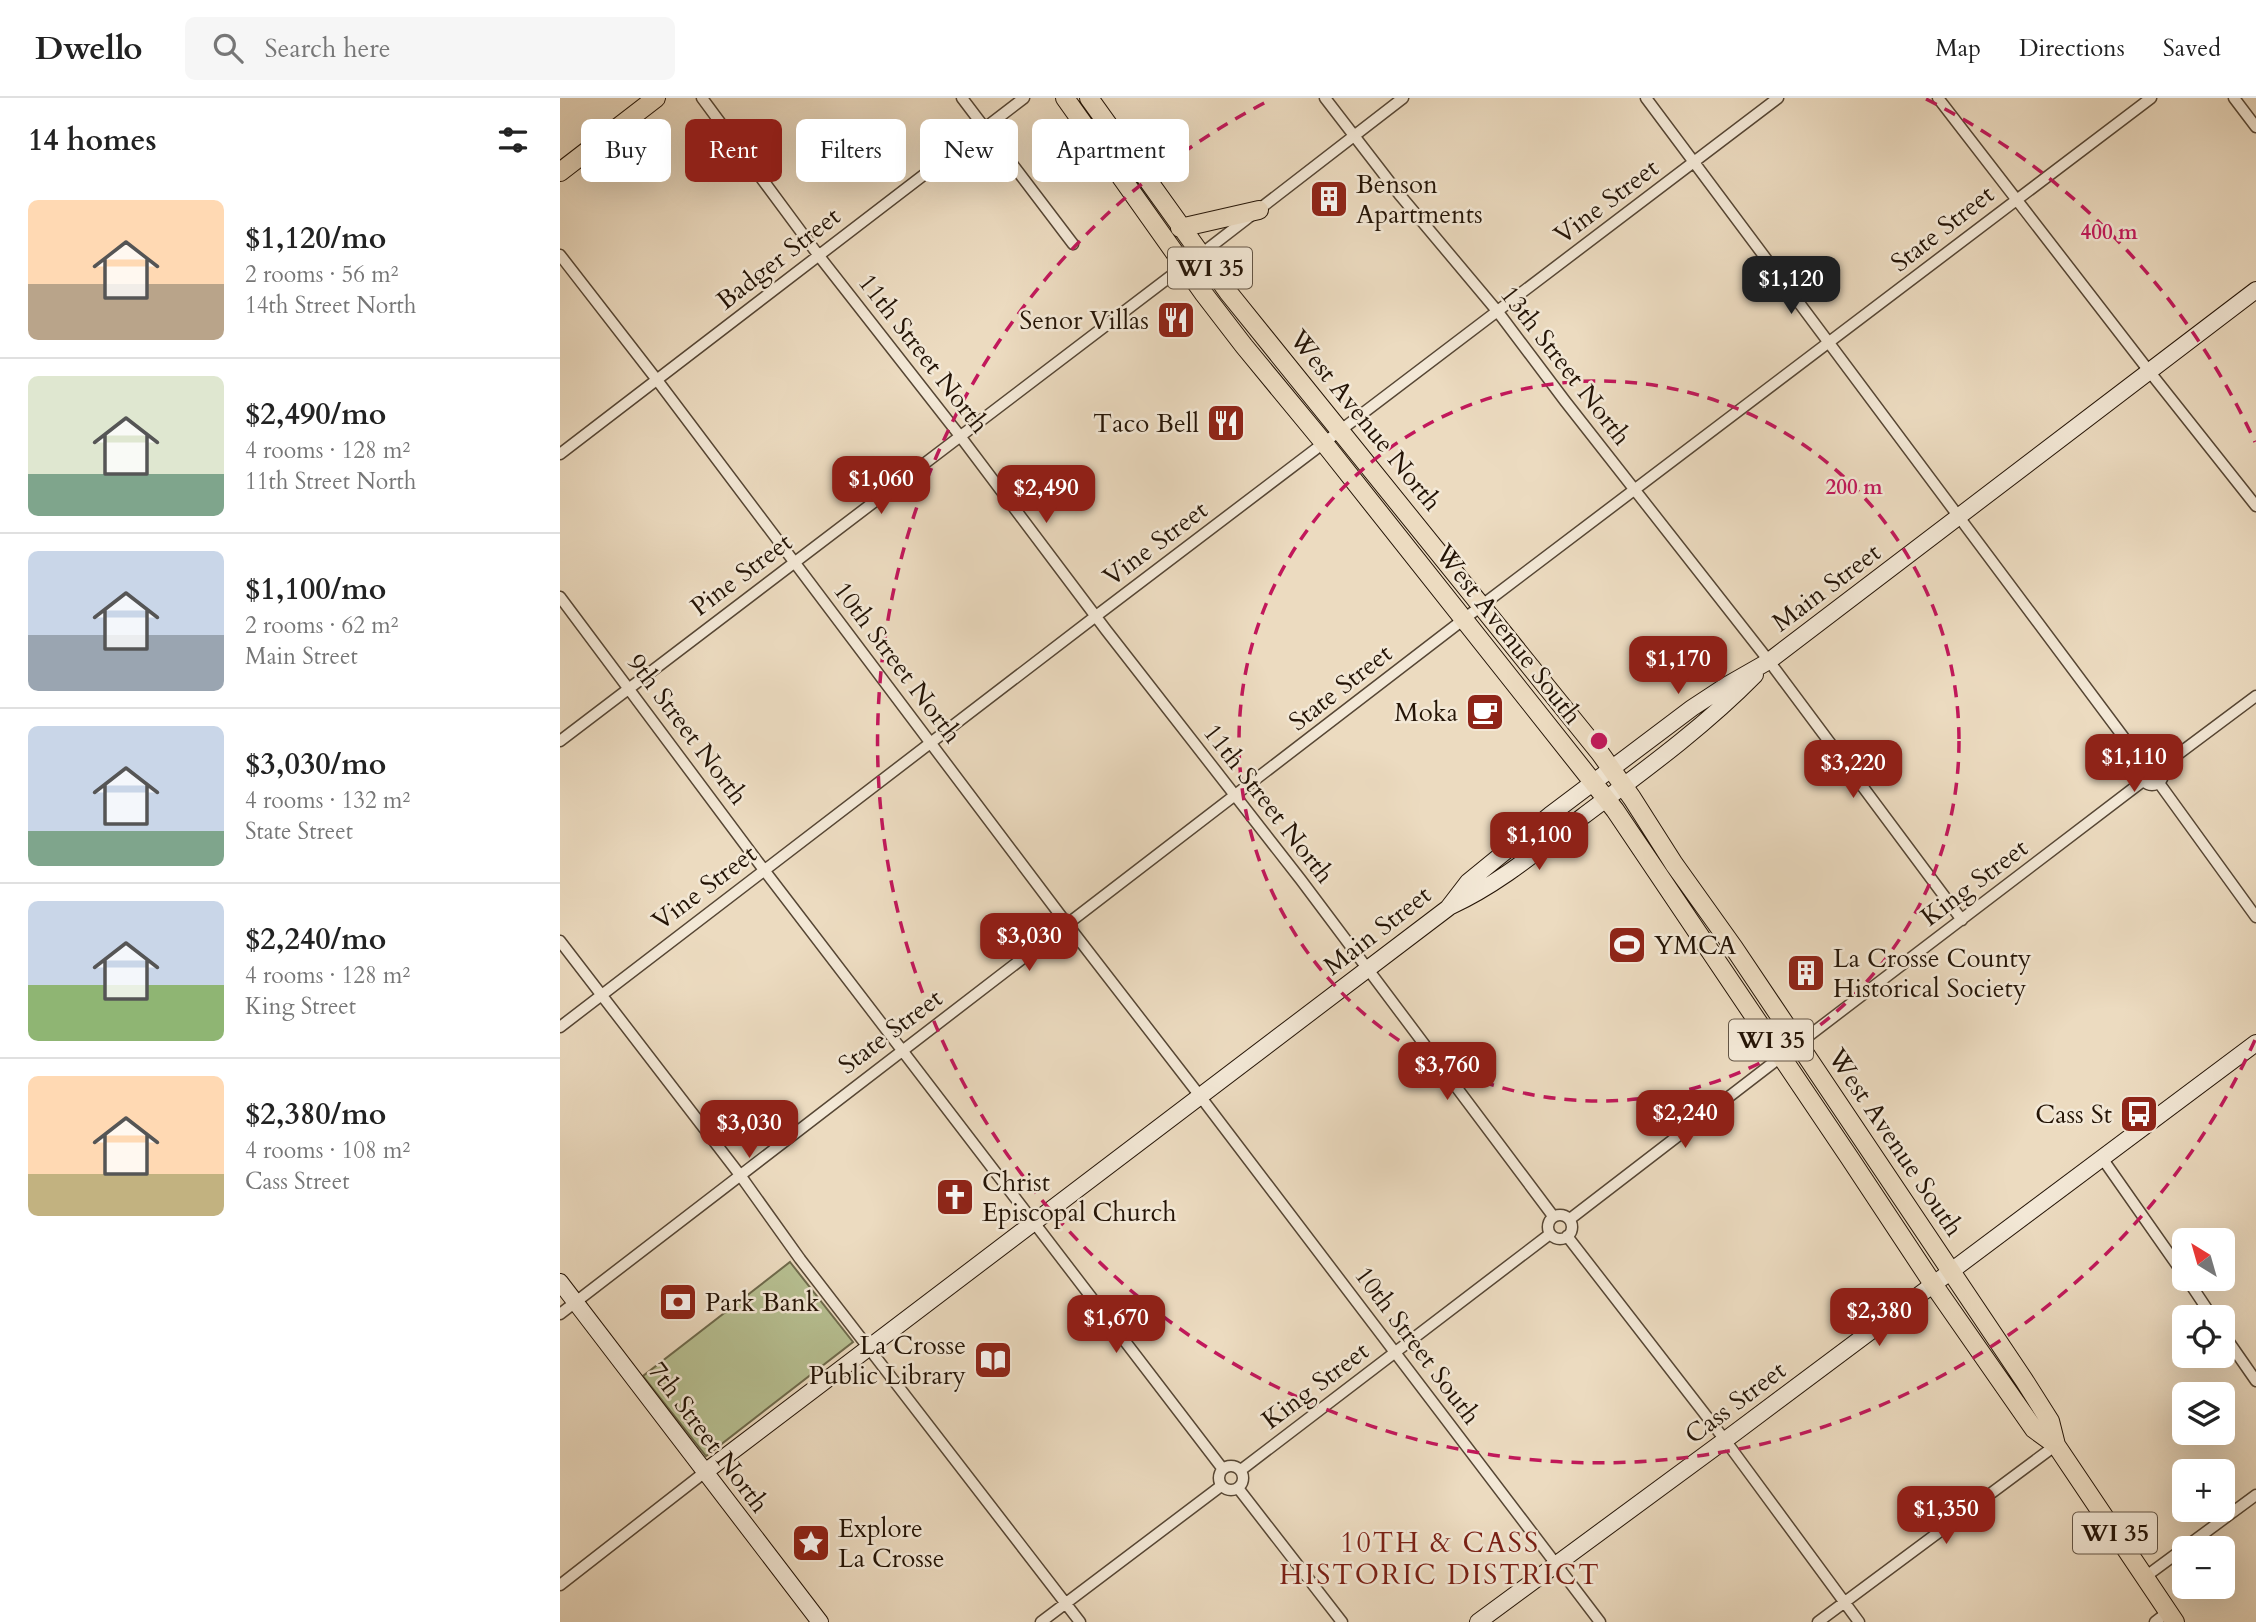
<!DOCTYPE html>
<meta charset="utf-8">
<style>
:root{--surface:#fff;--page:#f6f6f6;--text:#222;--muted:#767676;--line:#e0e0e0;--accent:#8f2418}
body{margin:0;font-family:Cardo,serif;background:var(--page);color:var(--text);height:100vh;display:flex;flex-direction:column;font-size:26px;white-space:nowrap}
*{box-sizing:border-box;margin:0}
p{font-size:23px;color:var(--muted)}
.icon{flex:none;width:38px;height:38px;fill:none;stroke:currentColor;stroke-width:2;stroke-linecap:round;stroke-linejoin:round}
.map{position:relative;flex:1;overflow:hidden}
.side{display:flex;flex-direction:column;background:var(--surface);width:560px}
.side>*{flex:none}
.hud{position:absolute;left:21px;top:21px;width:665px;height:63px;display:flex;gap:14px}
.needle{width:46px;rotate:323deg}
.controls{position:absolute;left:1612px;top:1130px;display:grid;gap:14px}
.controls a{display:grid;place-items:center;width:63px;height:63px;border-radius:10px;background:var(--surface);box-shadow:0 7px 28px #0002;font-size:35px}
.price{position:absolute;translate:-50% -60px;padding:0 16px;border-radius:14px;background:var(--accent);color:#fff;font-size:23px;line-height:46px;filter:drop-shadow(0 2px 4px #0008)}
.price::after{content:'';position:absolute;left:50%;top:42px;width:21px;height:16px;margin-left:-10px;background:inherit;clip-path:polygon(0 0,100% 0,50% 100%)}
.price.selected{background:#222;color:#fff}
ul{padding:0;list-style:none}
li{display:flex;align-items:center;gap:21px;height:175px;padding:0 28px}
li+li{border-top:2px solid var(--line)}
li span{display:grid;place-items:center;flex:none;width:196px;height:140px;border-radius:10px;color:#555}
li>.icon{margin-inline-start:auto}
span .icon{width:84px;height:84px;fill:#fffc;stroke-width:1}
li b{font-size:30px}
h2{display:flex;justify-content:space-between;align-items:center;height:84px;padding:0 28px;font-size:30px}
.chip{padding:0 24px;border-radius:10px;background:var(--surface);box-shadow:0 7px 28px #0002;font-size:24px;line-height:63px}
.chip.selected{background:var(--accent);color:#fff}
header{display:flex;align-items:center;gap:42px;box-sizing:border-box;height:98px;padding:0 35px;background:var(--surface);border-bottom:2px solid var(--line)}
header strong{font-size:33px}
nav{display:flex;gap:38px;margin-inline-start:auto;font-size:24px}
.search{width:490px;height:63px;background:var(--page);display:flex;align-items:center;gap:18px;box-sizing:border-box;padding:0 24px;border-radius:10px;color:var(--muted);font-size:26px}
main{display:flex;flex:1;min-height:0}
.map>svg:first-child{display:block}
</style>
<header>
<strong>Dwello</strong>
<div class="search"><svg class="icon" aria-label="search" viewBox="0 0 24 24"><circle cx="10" cy="10" r="6"/><path d="M15 15l6 6"/></svg>Search here</div>
<nav><a>Map</a><a>Directions</a><a>Saved</a></nav>
</header>
<main>
<section class="side">
<h2>14 homes<svg class="icon" aria-label="filters" viewBox="0 0 24 24"><path d="M4 7h16M4 17h16"/><circle cx="9" cy="7" r="2"/><circle cx="15" cy="17" r="2"/></svg></h2>
<ul>
<li><span style="background:linear-gradient(#ffd9b3 60%,#b9a48a 0)"><svg class="icon" aria-label="home" viewBox="0 0 24 24"><path d="M3 11l9-7 9 7M6 9v11h12V9"/></svg></span><div><b>$1,120/mo</b><p>2 rooms · 56 m²</p><p>14th Street North</p></div></li>
<li><span style="background:linear-gradient(#dfe7d0 70%,#7fa58c 0)"><svg class="icon" aria-label="home" viewBox="0 0 24 24"><path d="M3 11l9-7 9 7M6 9v11h12V9"/></svg></span><div><b>$2,490/mo</b><p>4 rooms · 128 m²</p><p>11th Street North</p></div></li>
<li><span style="background:linear-gradient(#c9d6e8 60%,#9aa5b1 0)"><svg class="icon" aria-label="home" viewBox="0 0 24 24"><path d="M3 11l9-7 9 7M6 9v11h12V9"/></svg></span><div><b>$1,100/mo</b><p>2 rooms · 62 m²</p><p>Main Street</p></div></li>
<li><span style="background:linear-gradient(#c9d6e8 75%,#7fa58c 0)"><svg class="icon" aria-label="home" viewBox="0 0 24 24"><path d="M3 11l9-7 9 7M6 9v11h12V9"/></svg></span><div><b>$3,030/mo</b><p>4 rooms · 132 m²</p><p>State Street</p></div></li>
<li><span style="background:linear-gradient(#c9d6e8 60%,#8fb573 0)"><svg class="icon" aria-label="home" viewBox="0 0 24 24"><path d="M3 11l9-7 9 7M6 9v11h12V9"/></svg></span><div><b>$2,240/mo</b><p>4 rooms · 128 m²</p><p>King Street</p></div></li>
<li><span style="background:linear-gradient(#ffd9b3 70%,#c2b280 0)"><svg class="icon" aria-label="home" viewBox="0 0 24 24"><path d="M3 11l9-7 9 7M6 9v11h12V9"/></svg></span><div><b>$2,380/mo</b><p>4 rooms · 108 m²</p><p>Cass Street</p></div></li>
</ul>
</section>
<div class="map">
<svg width="1696" height="1524" viewBox="0 0 1696 1524">
<rect width="100%" height="100%" fill="#ecdbc0"/>
<filter id="stains"><feTurbulence type="fractalNoise" baseFrequency=".00286" numOctaves="4"/><feColorMatrix values="0 0 0 0 .2 0 0 0 0 .09 0 0 0 0 .02 0 0 0 .5 -.17"/></filter>
<radialGradient id="worn" r=".72"><stop offset=".6" stop-color="#630" stop-opacity="0"/><stop offset="1" stop-color="#630" stop-opacity=".3"/></radialGradient>
<path fill="#b7c092" stroke="#6e6a4c" stroke-width="2" d="M 230,1164 L 293,1244 L 146,1358 L 83,1278 Z"/>
<g fill="none" stroke-linecap="round" stroke-linejoin="round">
<defs>
<path id="street" d="M 142,0 L 259,158 L 400,338 L 546,532 L 741,782 L 993,1118
M 402,0 L 513,146
M 765,0 L 839,96 L 938,214 L 1005,303 L 1209,563 L 1402,822
M 1086,0 L 1585,668
M 1378,0 L 1589,273 L 1696,408
M 1674,0 L 1696,29
M 0,157 L 97,282 L 507,826 L 640,998 L 1040,1524
M 640,157 L 843,0
M 0,356 L 464,0
M 0,499 L 204,772 L 662,1370
M 0,643 L 624,168
M1581 676a11 11 0 1 1 22 0a11 11 0 1 1-22 0Z
M 1601,669 L 1696,598
M 1599,685 L 1696,819
M 0,843 L 180,1077 L 240,1161 L 520,1524
M 0,929 L 536,518 L 1218,0
M 1238,946 L 1583,683
M 1542,1060 L 1624,1177
M988 1129a12 12 0 1 1 24 0a12 12 0 1 1-24 0Z
M 1010,1121 L 1222,958
M 1007,1138 L 1165,1342 L 1299,1524
M 1627,1181 L 1653,1220
M 0,1216 L 921,508 L 1591,0
M 1662,1234 L 1696,1283
M659 1380a12 12 0 1 1 24 0a12 12 0 1 1-24 0Z
M 681,1372 L 990,1136
M 678,1390 L 782,1524
M 1585,1479 L 1696,1397
M 0,1487 L 145,1374
M 481,1524 L 661,1388
M 1258,1524 L 1496,1347
M 1595,1524 L 1608,1514"/>
<path id="secondary" d="M 891,808 C 939,786 980,751 1022,719 C 1082,674 1143,630 1195,577
M 0,1184 L 260,1524
M 145,1374 L 888,810 L 908,784 L 990,717 L 1132,610 L 1167,587 L 1209,563 L 1696,192
M 918,1524 L 1176,1334 L 1696,945"/>
<path id="primary" d="M 505,0 L 644,196 L 684,248 L 764,345 L 1055,712 L 1289,1059 L 1373,1186 L 1474,1331 L 1496,1347 L 1615,1524
M 529,0 L 668,194 L 1040,655 L 1072,700 L 1114,766 L 1174,850 L 1464,1282 L 1490,1323 L 1496,1347
M 0,74 L 96,0
M 620,130 L 699,112"/>
</defs>
<use href="#street" stroke="#564634" stroke-width="13"/>
<use href="#secondary" stroke="#241406" stroke-width="18"/>
<use href="#primary" stroke="#241406" stroke-width="20"/>
<use href="#street" stroke="#f3e8d6" stroke-width="10"/>
<use href="#secondary" stroke="#f3e8d6" stroke-width="16"/>
<use href="#primary" stroke="#ecdbc0" stroke-width="18"/>
</g>
<g fill="none" stroke="#c2185b" stroke-width="3.5" stroke-dasharray="12 9">
<circle cx="1039" cy="643" r="360"/>
<path d="M1695 942A721 721 0 1 1 712 1M1366 1A721 721 0 0 1 1695 344"/>
</g>
<defs>
<symbol id="building-square" viewBox="-11 -11 22 22"><rect x="-9" y="-9" width="18" height="18" rx="4" fill="#8f2418" stroke="#f3e8d6"/><path d="M-4-6H4V6H1V3H-1V6H-4ZM-2.5-4.3h1.7v1.8h-1.7ZM.8-4.3h1.7v1.8H.8ZM-2.5-1h1.7V.8h-1.7ZM.8-1h1.7V.8H.8Z" fill="#fff"/></symbol>
<symbol id="restaurant-square" viewBox="-11 -11 22 22"><rect x="-9" y="-9" width="18" height="18" rx="4" fill="#8f2418" stroke="#f3e8d6"/><path d="M-5-6h1v4h1v-4h1v4h1v-4h1v5L-1.5 .5V6h-2V.5L-5-1ZM5-6V6H3V1.5H1.5Q1.5-4 5-6Z" fill="#fff"/></symbol>
<symbol id="cafe-square" viewBox="-11 -11 22 22"><rect x="-9" y="-9" width="18" height="18" rx="4" fill="#8f2418" stroke="#f3e8d6"/><path d="M-5.5-4.5H6V0H3Q3 3.5 0 3.5H-2.5Q-5.5 3.5-5.5 0ZM3-3.2v2h1.7v-2ZM-6 4.5H4V6H-6Z" fill="#fff"/></symbol>
<symbol id="stadium-square" viewBox="-11 -11 22 22"><rect x="-9" y="-9" width="18" height="18" rx="4" fill="#8f2418" stroke="#f3e8d6"/><path d="M0-5a6.5 5 0 1 0 0 10a6.5 5 0 1 0 0-10ZM-3.5-1.8h7v3.6h-7Z" fill="#fff"/></symbol>
<symbol id="bus-square" viewBox="-11 -11 22 22"><rect x="-9" y="-9" width="18" height="18" rx="4" fill="#8f2418" stroke="#f3e8d6"/><path d="M-5-6H5V4H4V6H2V4H-2V6H-4V4H-5ZM-3.5-4V0h7V-4ZM-3.5 1.2v1.5H-2V1.2ZM2 1.2v1.5H3.5V1.2Z" fill="#fff"/></symbol>
<symbol id="church-square" viewBox="-11 -11 22 22"><rect x="-9" y="-9" width="18" height="18" rx="4" fill="#8f2418" stroke="#f3e8d6"/><path d="M-1.2-6h2.4v3.5h3.3v2.4h-3.3V6h-2.4V-.1h-3.3v-2.4h3.3Z" fill="#fff"/></symbol>
<symbol id="bank-square" viewBox="-11 -11 22 22"><rect x="-9" y="-9" width="18" height="18" rx="4" fill="#8f2418" stroke="#f3e8d6"/><path d="M-6-4H6V4H-6ZM0-2.3a2.3 2.3 0 1 0 0 4.6a2.3 2.3 0 1 0 0-4.6Z" fill="#fff"/></symbol>
<symbol id="library-square" viewBox="-11 -11 22 22"><rect x="-9" y="-9" width="18" height="18" rx="4" fill="#8f2418" stroke="#f3e8d6"/><path d="M-6-4Q-3-5.5-.7-3.5V5Q-3 3-6 4ZM6-4Q3-5.5 .7-3.5V5Q3 3 6 4Z" fill="#fff"/></symbol>
<symbol id="sight-square" viewBox="-11 -11 22 22"><rect x="-9" y="-9" width="18" height="18" rx="4" fill="#8f2418" stroke="#f3e8d6"/><path d="M0-6L1.8-2.2L6-1.7L2.9 1.2L3.7 5.4L0 3.3L-3.7 5.4L-2.9 1.2L-6-1.7L-1.8-2.2Z" fill="#fff"/></symbol>
</defs>
<g fill-rule="evenodd">
<use href="#building-square" x="747" y="79" width="44" height="44"/>
<use href="#restaurant-square" x="594" y="200" width="44" height="44"/>
<use href="#restaurant-square" x="644" y="303" width="44" height="44"/>
<use href="#cafe-square" x="903" y="592" width="44" height="44"/>
<use href="#stadium-square" x="1045" y="825" width="44" height="44"/>
<use href="#building-square" x="1224" y="853" width="44" height="44"/>
<use href="#bus-square" x="1557" y="994" width="44" height="44"/>
<use href="#church-square" x="373" y="1077" width="44" height="44"/>
<use href="#bank-square" x="96" y="1182" width="44" height="44"/>
<use href="#library-square" x="411" y="1240" width="44" height="44"/>
<use href="#sight-square" x="229" y="1423" width="44" height="44"/>
</g>
<g text-anchor="middle" stroke-width="5" stroke-linejoin="round" paint-order="stroke">
<g fill="#f3e8d6" stroke="#625444" stroke-width="2">
<rect x="608" y="149.5" width="84" height="41" rx="5"/>
<rect x="1169" y="921.5" width="84" height="41" rx="5"/>
<rect x="1513" y="1414.5" width="84" height="41" rx="5"/>
</g>
<g font-size="24" font-weight="bold" fill="#241406">
<text x="650" y="178">WI 35</text>
<text x="1211" y="950">WI 35</text>
<text x="1555" y="1443">WI 35</text>
</g>
<g font-size="26" fill="#241406" stroke="#f3e8d6" text-anchor="start">
<text x="796" y="95">Benson<tspan x="796" dy="30">Apartments</tspan></text>
<text x="589" y="231" text-anchor="end">Senor Villas</text>
<text x="639" y="334" text-anchor="end">Taco Bell</text>
<text x="898" y="623" text-anchor="end">Moka</text>
<text x="1094" y="856">YMCA</text>
<text x="1273" y="869">La Crosse County<tspan x="1273" dy="30">Historical Society</tspan></text>
<text x="1552" y="1025" text-anchor="end">Cass St</text>
<text x="422" y="1093">Christ<tspan x="422" dy="30">Episcopal Church</tspan></text>
<text x="145" y="1213">Park Bank</text>
<text x="406" y="1256" text-anchor="end">La Crosse<tspan x="406" dy="30">Public Library</tspan></text>
<text x="278" y="1439">Explore<tspan x="278" dy="30">La Crosse</tspan></text>
</g>
<g font-size="26" fill="#241406" stroke="#f3e8d6">
<text transform="translate(1046 103) rotate(-37)" y="9">Vine Street</text>
<text transform="translate(1382 130) rotate(-38)" y="9">State Street</text>
<text transform="translate(218 160) rotate(-38)" y="9">Badger Street</text>
<text transform="translate(364 255) rotate(52)" y="9">11th Street North</text>
<text transform="translate(1006 267) rotate(52)" y="9">13th Street North</text>
<text transform="translate(806 322) rotate(51)" y="9">West Avenue North</text>
<text transform="translate(595 445) rotate(-37)" y="9">Vine Street</text>
<text transform="translate(181 476) rotate(-37)" y="9">Pine Street</text>
<text transform="translate(1266 489) rotate(-37)" y="9">Main Street</text>
<text transform="translate(949 536) rotate(52)" y="9">West Avenue South</text>
<text transform="translate(338 564) rotate(53)" y="9">10th Street North</text>
<text transform="translate(780 589) rotate(-38)" y="9">State Street</text>
<text transform="translate(128 631) rotate(53)" y="9">9th Street North</text>
<text transform="translate(709 705) rotate(52)" y="9">11th Street North</text>
<text transform="translate(1414 784) rotate(-37)" y="9">King Street</text>
<text transform="translate(144 789) rotate(-37)" y="9">Vine Street</text>
<text transform="translate(817 832) rotate(-38)" y="9">Main Street</text>
<text transform="translate(330 933) rotate(-37)" y="9">State Street</text>
<text transform="translate(1336 1044) rotate(56)" y="9">West Avenue South</text>
<text transform="translate(858 1247) rotate(53)" y="9">10th Street South</text>
<text transform="translate(755 1287) rotate(-37)" y="9">King Street</text>
<text transform="translate(1175 1304) rotate(-37)" y="9">Cass Street</text>
<text transform="translate(149 1339) rotate(53)" y="9">7th Street North</text>
</g>
<g font-size="28" letter-spacing="2" fill="#7a1f14" stroke="#f3e8d6">
<text x="880" y="1454">10TH &amp; CASS<tspan x="880" dy="32">HISTORIC DISTRICT</tspan></text>
</g>
</g>
<circle cx="1039" cy="643" r="10" fill="#c2185b" stroke="#f3e8d6" stroke-width="3.5"/>
<g font-size="21" text-anchor="middle" font-weight="bold" fill="#c2185b" stroke="#f3e8d6" stroke-width="5" stroke-linejoin="round" paint-order="stroke">
<text x="1549" y="141">400 m</text>
<text x="1294" y="396">200 m</text>
</g>
<rect width="100%" height="100%" filter="url(#stains)"/>
<rect width="100%" height="100%" fill="url(#worn)"/>
</svg>
<div class="controls">
<a><svg class="needle" viewBox="-14 -14 28 28"><path d="M0-13l5 13h-10z" fill="#e53935"/><path d="M0 13l5-13h-10z" fill="#767676"/></svg></a>
<a><svg class="icon" aria-label="locate" viewBox="0 0 24 24"><circle cx="12" cy="12" r="6"/><path d="M12 2v4M12 18v4M2 12h4M18 12h4"/></svg></a>
<a><svg class="icon" aria-label="layers" viewBox="0 0 24 24"><path d="M12 4l9 5-9 5-9-5zM3 14l9 5 9-5"/></svg></a>
<a>+</a>
<a>−</a>
</div>
<b class="price selected" style="left:1231px;top:218px">$1,120</b>
<b class="price" style="left:321px;top:418px">$1,060</b>
<b class="price" style="left:486px;top:427px">$2,490</b>
<b class="price" style="left:1118px;top:598px">$1,170</b>
<b class="price" style="left:1574px;top:696px">$1,110</b>
<b class="price" style="left:1293px;top:702px">$3,220</b>
<b class="price" style="left:979px;top:774px">$1,100</b>
<b class="price" style="left:469px;top:875px">$3,030</b>
<b class="price" style="left:887px;top:1004px">$3,760</b>
<b class="price" style="left:1125px;top:1052px">$2,240</b>
<b class="price" style="left:189px;top:1062px">$3,030</b>
<b class="price" style="left:1319px;top:1250px">$2,380</b>
<b class="price" style="left:556px;top:1257px">$1,670</b>
<b class="price" style="left:1386px;top:1448px">$1,350</b>
<div class="hud">
<a class="chip">Buy</a>
<a class="chip selected">Rent</a>
<a class="chip">Filters</a>
<a class="chip">New</a>
<a class="chip">Apartment</a>
</div>
</div>
</main>
